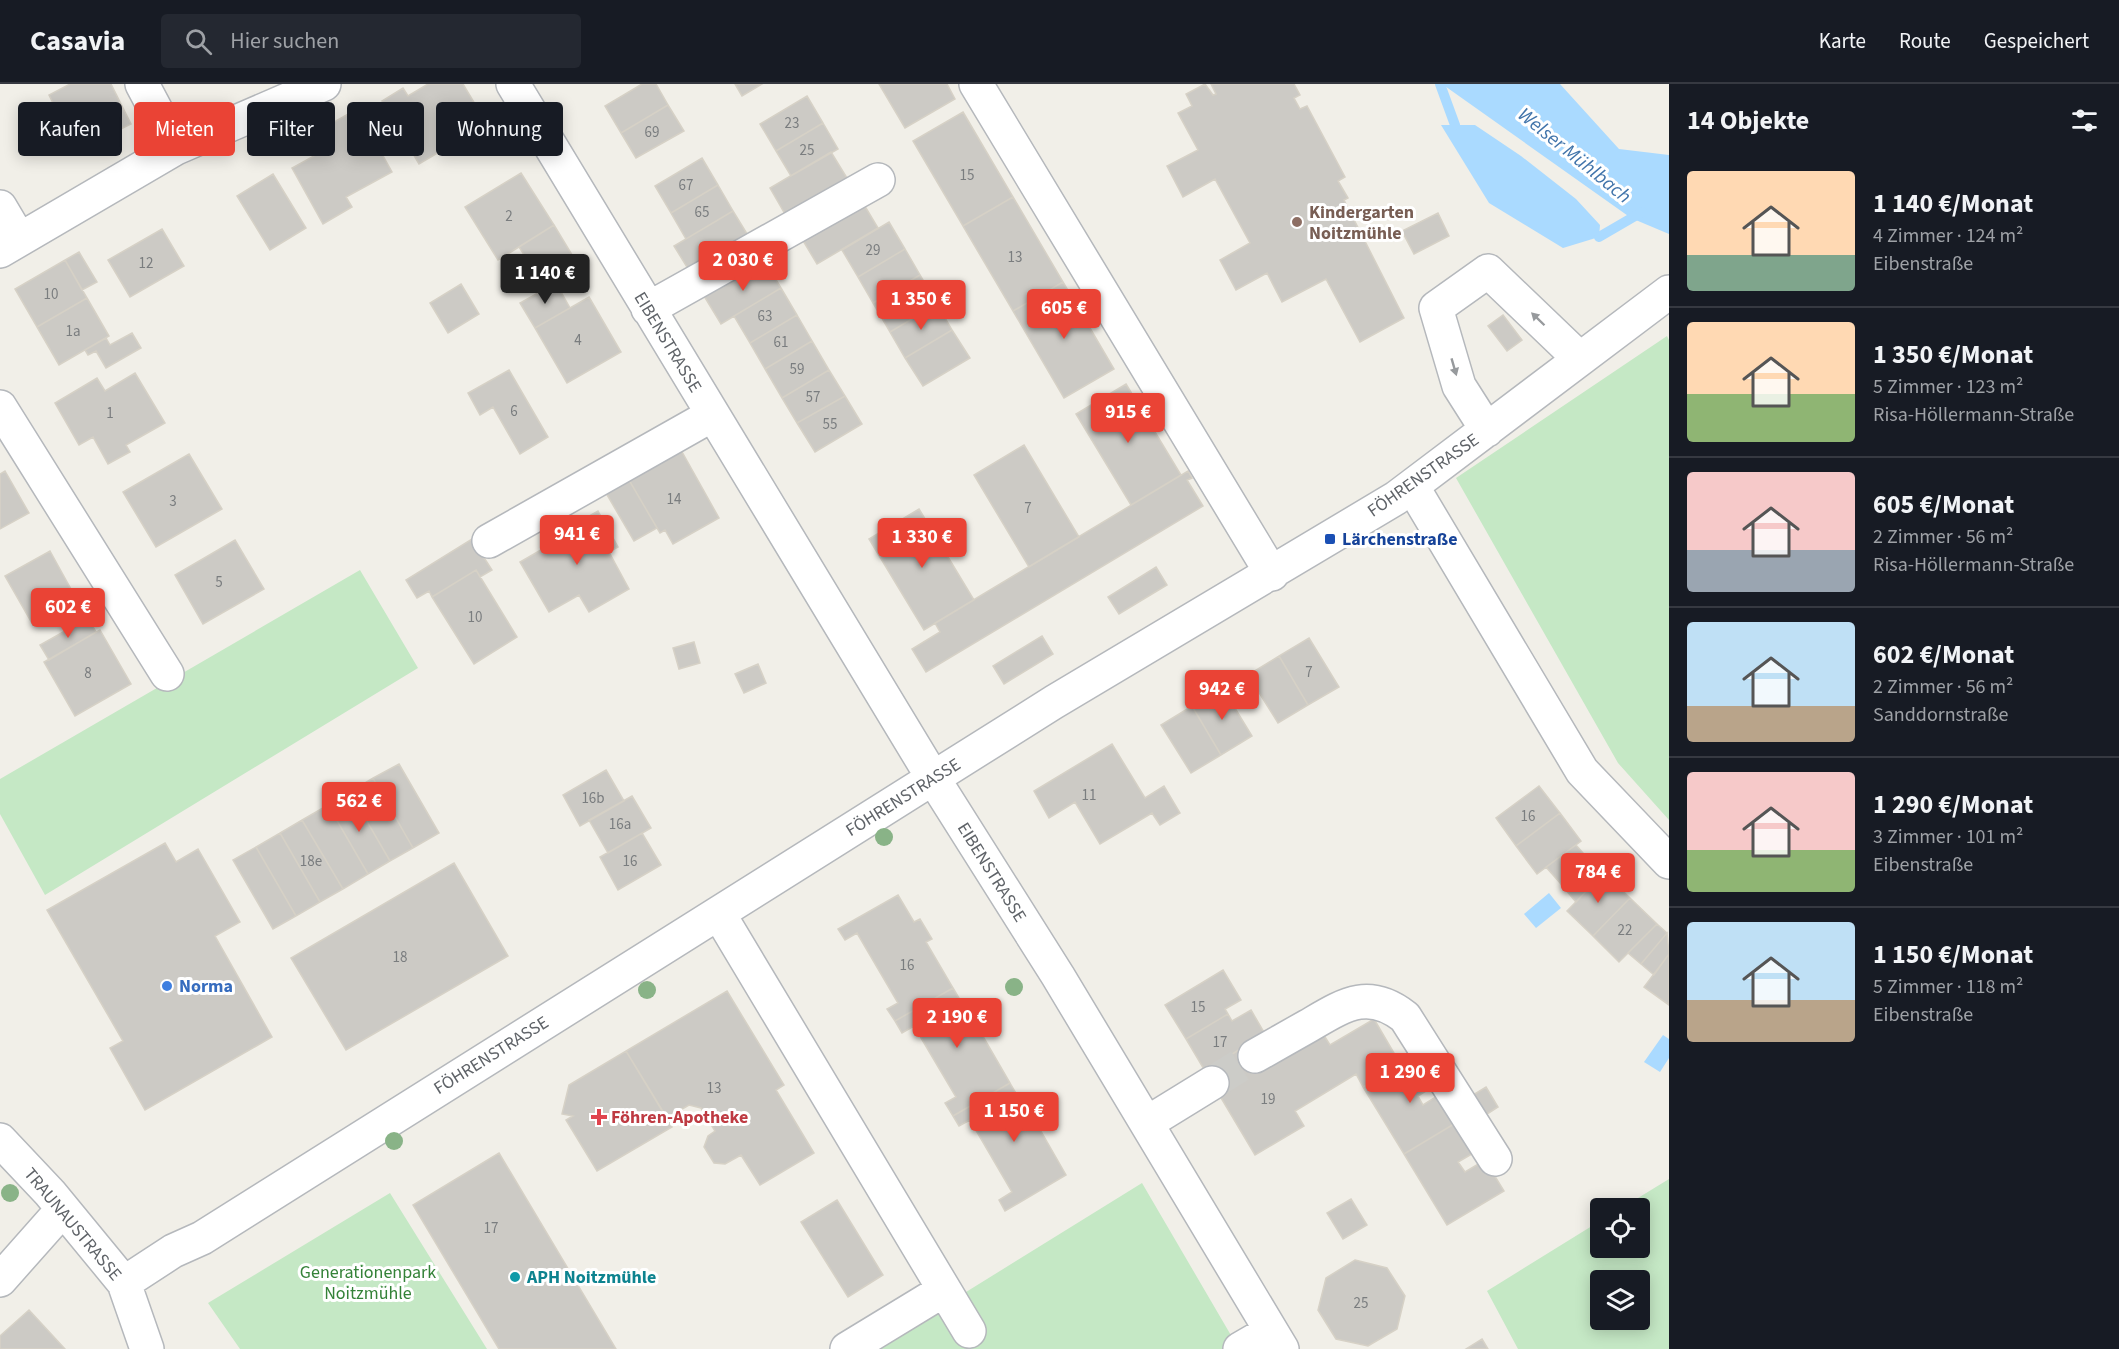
<!DOCTYPE html>
<html lang="de">
<meta charset="utf-8">
<style>
:root{--surface:#171b24;--page:#242831;--text:#f1f3f6;--muted:#9ea1a6;--line:#363941;--accent:#ea4335}
body{margin:0;font-family:"Source Sans 3",sans-serif;background:var(--page);color:var(--text);height:100vh;display:flex;flex-direction:column;font-size:22px;white-space:nowrap}
*{box-sizing:border-box;margin:0}
p{font-size:20px;color:var(--muted)}
.icon{flex:none;width:33px;height:33px;fill:none;stroke:currentColor;stroke-width:2;stroke-linecap:round;stroke-linejoin:round}
.map{position:relative;flex:1;overflow:hidden}
.drawer{display:flex;flex-direction:column;background:var(--surface);width:450px}
.drawer>*{flex:none}
.banner{position:absolute;left:18px;top:18px;width:570px;height:54px;display:flex;gap:12px}
.tools{position:absolute;left:1590px;top:1114px;display:grid;gap:12px}
.tools a{display:grid;place-items:center;width:60px;height:60px;border-radius:6px;background:var(--surface);box-shadow:0 3px 15px #0003;font-size:30px}
.price{position:absolute;translate:-50% -51px;padding:0 14px;border-radius:6px;background:var(--accent);color:#fff;font-size:20px;line-height:39px;filter:drop-shadow(0 2px 3px #0008)}
.price::after{content:'';position:absolute;left:50%;top:36px;width:18px;height:14px;margin-left:-9px;background:inherit;clip-path:polygon(0 0,100% 0,50% 100%)}
.price.selected{background:#222;color:#fff}
ul{padding:0;list-style:none}
li{display:flex;align-items:center;gap:18px;height:150px;padding:0 18px}
li+li{border-top:2px solid var(--line)}
li span{display:grid;place-items:center;flex:none;width:168px;height:120px;border-radius:6px;color:#555}
li>.icon{margin-inline-start:auto}
span .icon{width:72px;height:72px;fill:#fffc;stroke-width:1}
li b{font-size:26px}
h2{display:flex;justify-content:space-between;align-items:center;height:72px;padding:0 18px;font-size:26px}
.tag{padding:0 21px;border-radius:6px;background:var(--surface);box-shadow:0 3px 15px #0003;font-size:21px;line-height:54px}
.tag.selected{background:var(--accent);color:#fff}
header{display:flex;align-items:center;gap:36px;box-sizing:border-box;height:84px;padding:0 30px;background:var(--surface);border-bottom:2px solid var(--line)}
header strong{font-size:28px}
nav{display:flex;gap:33px;margin-inline-start:auto;font-size:21px}
.search{width:420px;height:54px;background:var(--page);display:flex;align-items:center;gap:15px;box-sizing:border-box;padding:0 21px;border-radius:6px;color:var(--muted);font-size:22px}
main{display:flex;flex:1;min-height:0}
.map>svg:first-child{display:block}
</style>
<header>
<strong>Casavia</strong>
<div class="search"><svg class="icon" aria-label="search" viewBox="0 0 24 24"><circle cx="10" cy="10" r="6"/><path d="M15 15l6 6"/></svg>Hier suchen</div>
<nav><a>Karte</a><a>Route</a><a>Gespeichert</a></nav>
</header>
<main>
<div class="map">
<svg width="1669" height="1265" viewBox="0 0 1669 1265">
<rect width="100%" height="100%" fill="#f1efe8"/>
<path fill="#c5e8c5" fill-rule="evenodd" d="M 1667,252 L 1669,256 L 1669,736 L 1618,679 L 1456,394 Z
M 360,486 L 418,584 L 45,811 L 0,730 L 0,695 Z
M 1669,1095 L 1669,1265 L 1518,1265 L 1487,1207 L 1600,1137 L 1600,1164 L 1640,1164 L 1640,1125 L 1620,1125 ZM 1600,1197 L 1640,1197 L 1640,1236 L 1600,1236 Z
M 1142,1099 L 1239,1265 L 874,1265 Z
M 390,1109 L 487,1265 L 240,1265 L 208,1219 Z"/>
<path fill="#aadaff" d="M 1442,0 L 1560,0 L 1619,65 L 1669,71 L 1669,150 L 1631,134 Z
M 1441,41 L 1475,41 L 1521,72 L 1576,115 L 1600,141 L 1599,153 L 1563,164 L 1489,119 Z
M 1549,809 L 1561,824 L 1536,844 L 1524,830 Z
M 1663,951 L 1669,955 L 1669,974 L 1660,988 L 1644,978 Z"/>
<g fill="none" stroke-linecap="round" stroke-linejoin="round">
<path stroke="#aadaff" stroke-width="10" d="M 1440,0 L 1455,41
M 1599,153 L 1642,128"/>
</g>
<path fill="#cccac5" stroke="#d6d1c6" stroke-width="1.5" d="M 70,0 L 111,0 L 131,40 L 77,67 L 49,11 Z
M 428,0 L 463,0 L 487,40 L 419,80 L 382,17 L 403,4 L 408,12 Z
M 642,0 L 656,0 L 668,21 L 621,49 L 605,22 Z
M 735,0 L 762,0 L 742,12 Z
M 879,0 L 947,0 L 955,15 L 905,44 Z
M 1205,0 L 1213,11 L 1216,10 L 1211,0 L 1294,0 L 1300,11 L 1294,14 L 1300,25 L 1307,22 L 1345,93 L 1338,97 L 1348,114 L 1344,116 L 1404,234 L 1360,258 L 1326,195 L 1282,218 L 1267,189 L 1236,206 L 1220,176 L 1250,159 L 1215,95 L 1183,113 L 1167,82 L 1198,66 L 1178,29 L 1192,22 L 1186,10 Z
M 807,12 L 823,39 L 776,67 L 760,40 Z
M 668,21 L 684,47 L 636,74 L 621,49 Z
M 357,25 L 392,88 L 346,113 L 352,123 L 323,140 L 292,84 L 314,72 L 304,55 Z
M 963,28 L 1013,113 L 963,142 L 913,57 Z
M 823,39 L 838,65 L 791,92 L 776,67 Z
M 831,68 L 847,94 L 785,130 L 770,104 Z
M 702,74 L 718,101 L 671,129 L 655,102 Z
M 521,89 L 554,141 L 498,176 L 465,123 Z
M 273,90 L 306,144 L 270,166 L 237,112 Z
M 718,101 L 733,127 L 686,155 L 671,129 Z
M 1013,113 L 1063,198 L 1013,227 L 963,142 Z
M 863,119 L 878,144 L 817,180 L 802,155 Z
M 733,127 L 749,153 L 690,188 L 674,162 Z
M 1438,129 L 1449,152 L 1414,170 L 1402,147 Z
M 889,138 L 905,165 L 858,193 L 842,166 Z
M 554,141 L 577,179 L 543,200 L 519,163 Z
M 162,145 L 184,182 L 130,213 L 108,176 Z
M 905,165 L 920,191 L 873,219 L 858,193 Z
M 79,168 L 97,198 L 82,206 L 65,176 Z
M 65,176 L 87,214 L 37,243 L 15,205 Z
M 765,177 L 781,204 L 721,240 L 704,212 Z
M 920,191 L 937,220 L 890,248 L 873,219 Z
M 1063,198 L 1114,285 L 1064,314 L 1013,227 Z
M 556,199 L 570,224 L 535,244 L 520,219 Z
M 461,200 L 479,230 L 448,249 L 430,219 Z
M 781,204 L 797,231 L 750,259 L 734,232 Z
M 589,213 L 621,268 L 567,299 L 535,244 Z
M 87,214 L 109,252 L 59,281 L 37,243 Z
M 937,220 L 952,246 L 905,274 L 890,248 Z
M 797,231 L 812,257 L 765,285 L 750,259 Z
M 1503,231 L 1522,256 L 1507,267 L 1488,242 Z
M 952,246 L 970,274 L 923,302 L 905,274 Z
M 132,249 L 141,264 L 106,284 L 96,267 L 88,271 L 85,266 L 106,254 L 110,261 Z
M 812,257 L 829,286 L 782,314 L 765,285 Z
M 509,286 L 548,353 L 520,370 L 493,323 L 480,331 L 468,309 Z
M 829,286 L 845,312 L 797,339 L 782,314 Z
M 135,289 L 165,339 L 126,361 L 130,368 L 108,380 L 93,353 L 79,361 L 55,319 L 97,294 L 105,307 Z
M 1126,300 L 1181,391 L 1131,421 L 1076,330 Z
M 845,312 L 862,340 L 815,368 L 797,339 Z
M 1024,361 L 1079,453 L 1029,483 L 974,391 Z
M 681,366 L 719,434 L 673,460 L 665,446 L 660,449 L 629,396 Z
M 189,370 L 222,425 L 156,463 L 123,408 Z
M 5,387 L 29,429 L 0,445 L 0,390 Z
M 1188,387 L 1192,394 L 1187,396 L 1203,422 L 926,588 L 912,565 L 940,548 L 935,539 Z
M 629,396 L 657,444 L 634,457 L 606,409 Z
M 919,425 L 974,516 L 924,546 L 869,455 Z
M 598,427 L 618,463 L 609,468 L 629,505 L 589,528 L 579,511 L 549,528 L 520,478 L 553,459 L 550,454 Z
M 472,455 L 492,486 L 480,493 L 476,486 L 432,513 L 429,507 L 417,514 L 406,496 Z
M 235,456 L 264,505 L 203,540 L 175,491 Z
M 50,467 L 77,516 L 33,541 L 5,492 Z
M 1156,483 L 1167,501 L 1119,530 L 1108,513 Z
M 476,486 L 517,553 L 474,580 L 432,513 Z
M 88,534 L 96,548 L 49,576 L 40,561 Z
M 100,546 L 131,600 L 75,632 L 44,578 Z
M 1042,552 L 1053,570 L 1004,600 L 993,582 Z
M 1309,554 L 1339,603 L 1308,621 L 1279,572 Z
M 694,558 L 700,579 L 679,585 L 673,564 Z
M 1279,572 L 1308,621 L 1278,639 L 1248,591 Z
M 758,580 L 766,599 L 744,609 L 735,590 Z
M 1222,603 L 1252,652 L 1221,671 L 1192,622 Z
M 1192,622 L 1221,671 L 1191,689 L 1161,641 Z
M 1112,660 L 1145,714 L 1164,702 L 1180,729 L 1160,741 L 1152,729 L 1100,760 L 1075,718 L 1049,734 L 1034,707 Z
M 399,680 L 439,749 L 413,764 L 373,694 Z
M 606,686 L 624,717 L 580,742 L 563,711 Z
M 373,694 L 413,764 L 390,777 L 350,708 Z
M 1539,702 L 1560,729 L 1516,762 L 1496,734 Z
M 350,708 L 390,777 L 368,790 L 328,721 Z
M 632,712 L 651,744 L 608,769 L 589,736 Z
M 328,721 L 368,790 L 343,805 L 302,736 Z
M 1560,729 L 1581,757 L 1537,790 L 1516,762 Z
M 302,736 L 343,805 L 320,818 L 280,749 Z
M 280,749 L 320,818 L 296,832 L 256,763 Z
M 642,749 L 661,781 L 618,806 L 600,773 Z
M 165,759 L 176,778 L 198,765 L 240,838 L 215,852 L 272,953 L 145,1026 L 110,964 L 123,957 L 47,826 Z
M 1576,761 L 1589,776 L 1561,800 L 1546,783 Z
M 256,763 L 296,832 L 273,845 L 233,776 Z
M 1589,776 L 1601,791 L 1576,818 L 1561,800 Z
M 454,779 L 508,872 L 346,966 L 291,874 Z
M 1604,789 L 1630,814 L 1593,852 L 1567,827 Z
M 898,811 L 914,838 L 920,835 L 932,855 L 926,858 L 953,904 L 895,937 L 887,925 L 898,919 L 857,849 L 845,856 L 838,845 Z
M 1630,814 L 1657,840 L 1619,878 L 1593,852 Z
M 1657,840 L 1667,849 L 1641,880 L 1628,869 Z
M 1667,849 L 1669,870 L 1654,891 L 1641,880 Z
M 1669,870 L 1669,921 L 1644,903 Z
M 1223,886 L 1241,916 L 1225,925 L 1228,930 L 1186,955 L 1165,921 Z
M 953,904 L 969,931 L 976,926 L 988,945 L 981,949 L 1010,999 L 953,1032 L 945,1019 L 956,1013 L 914,942 L 902,949 L 895,937 Z
M 727,907 L 784,1001 L 776,1006 L 814,1069 L 760,1101 L 741,1071 L 725,1080 L 714,1079 L 704,1063 L 708,1052 L 715,1047 L 701,1024 L 689,1021 L 667,1034 L 626,967 Z
M 1251,926 L 1265,950 L 1205,987 L 1186,955 L 1228,930 L 1232,937 Z
M 1374,935 L 1401,981 L 1363,1003 L 1356,990 L 1295,1027 L 1304,1042 L 1255,1071 L 1205,987 L 1248,960 L 1322,948 L 1330,961 Z
M 626,967 L 672,1043 L 597,1087 L 566,1036 L 573,1032 L 562,1030 L 569,1001 Z
M 1419,970 L 1437,1000 L 1418,1012 L 1423,1021 L 1442,1009 L 1459,1037 L 1404,1070 L 1363,1003 Z
M 1010,999 L 1025,1025 L 1033,1020 L 1044,1039 L 1038,1042 L 1066,1091 L 1005,1127 L 999,1116 L 1012,1108 L 970,1036 L 959,1042 L 953,1032 Z
M 1486,1003 L 1498,1023 L 1481,1034 L 1468,1014 Z
M 1459,1037 L 1477,1067 L 1458,1078 L 1465,1088 L 1485,1076 L 1504,1107 L 1447,1141 L 1404,1070 Z
M 499,1069 L 616,1265 L 499,1265 L 413,1121 Z
M 1351,1115 L 1367,1141 L 1343,1155 L 1327,1129 Z
M 837,1116 L 883,1191 L 848,1213 L 801,1138 Z
M 1355,1176 L 1387,1184 L 1405,1212 L 1397,1245 L 1368,1262 L 1336,1255 L 1318,1226 L 1326,1194 Z
M 29,1226 L 65,1265 L 0,1265 L 0,1252 Z
M 1482,1255 L 1488,1265 L 1466,1265 Z"/>
<g fill="none" stroke-linecap="round" stroke-linejoin="round">
<path stroke="#ccccc8" stroke-width="33" stroke-dasharray="33 16" stroke-linecap="butt" d="M 1212,999 L 1255,972"/>
<defs>
<path id="minor" d="M 142,0 L 176,64
M 513,0 L 933,694 L 1058,892 L 1282,1265
M 976,0 L 1272,490
M 0,123 L 19,155
M 0,167 L 176,64 L 324,0
M 648,225 L 878,96
M 0,323 L 167,590
M 1487,346 L 1459,302 L 1436,224 L 1488,187 L 1580,275
M 1412,402 L 1582,687 L 1669,778
M 489,457 L 712,331
M 719,830 L 969,1247
M 1255,972 C 1273,962 1290,952 1308,942 C 1344,921 1368,904 1405,933 L 1495,1075
M 1147,1039 L 1212,999
M 0,1056 L 50,1109 L 124,1199 L 147,1265
M 0,1196 L 63,1125
M 124,1199 L 173,1167 L 202,1154 L 1054,618 L 1396,414 L 1669,208
M 847,1265 L 944,1206
M 1240,1265 L 1271,1247"/>
</defs>
<use href="#minor" stroke="#b5b8bc" stroke-width="36"/>
<use href="#minor" stroke="#fff" stroke-width="33"/>
</g>
<g fill="#89b387">
<circle cx="884" cy="753" r="9"/>
<circle cx="1014" cy="903" r="9"/>
<circle cx="647" cy="906" r="9"/>
<circle cx="394" cy="1057" r="9"/>
<circle cx="10" cy="1109" r="9"/>
</g>
<defs><path id="oneway-solid" d="M-6-.8H1V-3.2L6.5 0L1 3.2V.8H-6Z" transform="scale(1.5)"/></defs>
<g fill="#979a9d">
<use href="#oneway-solid" transform="translate(1538 235) rotate(-136)"/>
<use href="#oneway-solid" transform="translate(1454 283) rotate(74)"/>
</g>
<circle fill="#8d6e63" stroke="#fff" stroke-width="2" cx="1297" cy="138" r="6"/>
<rect fill="#1a4fb4" stroke="#fff" stroke-width="2" x="1324" y="449" width="12" height="12" rx="3"/>
<circle fill="#3f7fe0" stroke="#fff" stroke-width="2" cx="167" cy="902" r="6"/>
<path fill="#e0444e" stroke="#fff" stroke-width="2" d="M596 1024h6v6h6v6h-6v6h-6v-6h-6v-6h6z"/>
<circle fill="#0f9aa8" stroke="#fff" stroke-width="2" cx="515" cy="1193" r="6"/>
<g text-anchor="middle" stroke-width="6" stroke-linejoin="round" paint-order="stroke">
<g font-size="15" fill="#7a7d7f">
<text x="792" y="44">23</text>
<text x="652" y="53">69</text>
<text x="807" y="71">25</text>
<text x="967" y="96">15</text>
<text x="686" y="106">67</text>
<text x="702" y="133">65</text>
<text x="509" y="137">2</text>
<text x="873" y="171">29</text>
<text x="1015" y="178">13</text>
<text x="146" y="184">12</text>
<text x="51" y="215">10</text>
<text x="765" y="237">63</text>
<text x="73" y="252">1a</text>
<text x="578" y="261">4</text>
<text x="781" y="263">61</text>
<text x="797" y="290">59</text>
<text x="813" y="318">57</text>
<text x="514" y="332">6</text>
<text x="110" y="334">1</text>
<text x="830" y="345">55</text>
<text x="674" y="420">14</text>
<text x="173" y="422">3</text>
<text x="1028" y="429">7</text>
<text x="219" y="503">5</text>
<text x="475" y="538">10</text>
<text x="1309" y="593">7</text>
<text x="88" y="594">8</text>
<text x="1089" y="716">11</text>
<text x="593" y="719">16b</text>
<text x="1528" y="737">16</text>
<text x="620" y="745">16a</text>
<text x="311" y="782">18e</text>
<text x="630" y="782">16</text>
<text x="1625" y="851">22</text>
<text x="400" y="878">18</text>
<text x="907" y="886">16</text>
<text x="1198" y="928">15</text>
<text x="1220" y="963">17</text>
<text x="714" y="1009">13</text>
<text x="1268" y="1020">19</text>
<text x="491" y="1149">17</text>
<text x="1361" y="1224">25</text>
</g>
<g font-size="18" font-weight="bold" fill="#785e54" stroke="#fff" text-anchor="start">
<text x="1309" y="134">Kindergarten<tspan x="1309" dy="21">Noitzmühle</tspan></text>
</g>
<g font-size="18" fill="#5f6368" stroke="#fff">
<text transform="translate(668 258) rotate(59)" y="6">EIBENSTRASSE</text>
<text transform="translate(1423 391) rotate(-35)" y="6">FÖHRENSTRASSE</text>
<text transform="translate(903 713) rotate(-32)" y="6">FÖHRENSTRASSE</text>
<text transform="translate(992 788) rotate(58)" y="6">EIBENSTRASSE</text>
<text transform="translate(491 971) rotate(-32)" y="6">FÖHRENSTRASSE</text>
<text transform="translate(73 1140) rotate(50)" y="6">TRAUNAUSTRASSE</text>
</g>
<g font-size="18" font-weight="bold" fill="#164399" stroke="#fff" text-anchor="start">
<text x="1342" y="461">Lärchenstraße</text>
</g>
<g font-size="18" font-weight="bold" fill="#366cbe" stroke="#fff" text-anchor="start">
<text x="179" y="908">Norma</text>
</g>
<g font-size="18" font-weight="bold" fill="#be3a42" stroke="#fff" text-anchor="start">
<text x="611" y="1039">Föhren-Apotheke</text>
</g>
<g font-size="18" fill="#348238" stroke="#fff">
<text x="368" y="1194">Generationenpark<tspan x="368" dy="21">Noitzmühle</tspan></text>
</g>
<g font-size="18" font-weight="bold" fill="#0d838f" stroke="#fff" text-anchor="start">
<text x="527" y="1199">APH Noitzmühle</text>
</g>
<g font-size="20" font-style="italic" fill="#4174aa" stroke="#fff">
<text transform="translate(1575 71) rotate(39)" y="7">Welser Mühlbach</text>
</g>
</g>
</svg>
<div class="tools">
<a><svg class="icon" aria-label="locate" viewBox="0 0 24 24"><circle cx="12" cy="12" r="6"/><path d="M12 2v4M12 18v4M2 12h4M18 12h4"/></svg></a>
<a><svg class="icon" aria-label="layers" viewBox="0 0 24 24"><path d="M12 4l9 5-9 5-9-5zM3 14l9 5 9-5"/></svg></a>
</div>
<b class="price" style="left:743px;top:208px">2 030 €</b>
<b class="price selected" style="left:545px;top:221px">1 140 €</b>
<b class="price" style="left:921px;top:247px">1 350 €</b>
<b class="price" style="left:1064px;top:256px">605 €</b>
<b class="price" style="left:1128px;top:360px">915 €</b>
<b class="price" style="left:577px;top:482px">941 €</b>
<b class="price" style="left:922px;top:485px">1 330 €</b>
<b class="price" style="left:68px;top:555px">602 €</b>
<b class="price" style="left:1222px;top:637px">942 €</b>
<b class="price" style="left:359px;top:749px">562 €</b>
<b class="price" style="left:1598px;top:820px">784 €</b>
<b class="price" style="left:957px;top:965px">2 190 €</b>
<b class="price" style="left:1410px;top:1020px">1 290 €</b>
<b class="price" style="left:1014px;top:1059px">1 150 €</b>
<div class="banner">
<a class="tag">Kaufen</a>
<a class="tag selected">Mieten</a>
<a class="tag">Filter</a>
<a class="tag">Neu</a>
<a class="tag">Wohnung</a>
</div>
</div>
<section class="drawer">
<h2>14 Objekte<svg class="icon" aria-label="filters" viewBox="0 0 24 24"><path d="M4 7h16M4 17h16"/><circle cx="9" cy="7" r="2"/><circle cx="15" cy="17" r="2"/></svg></h2>
<ul>
<li><span style="background:linear-gradient(#ffd9b3 70%,#7fa58c 0)"><svg class="icon" aria-label="home" viewBox="0 0 24 24"><path d="M3 11l9-7 9 7M6 9v11h12V9"/></svg></span><div><b>1 140 €/Monat</b><p>4 Zimmer · 124 m²</p><p>Eibenstraße</p></div></li>
<li><span style="background:linear-gradient(#ffd9b3 60%,#8fb573 0)"><svg class="icon" aria-label="home" viewBox="0 0 24 24"><path d="M3 11l9-7 9 7M6 9v11h12V9"/></svg></span><div><b>1 350 €/Monat</b><p>5 Zimmer · 123 m²</p><p>Risa-Höllermann-Straße</p></div></li>
<li><span style="background:linear-gradient(#f6c9c9 65%,#9aa5b1 0)"><svg class="icon" aria-label="home" viewBox="0 0 24 24"><path d="M3 11l9-7 9 7M6 9v11h12V9"/></svg></span><div><b>605 €/Monat</b><p>2 Zimmer · 56 m²</p><p>Risa-Höllermann-Straße</p></div></li>
<li><span style="background:linear-gradient(#bfe0f5 70%,#b9a48a 0)"><svg class="icon" aria-label="home" viewBox="0 0 24 24"><path d="M3 11l9-7 9 7M6 9v11h12V9"/></svg></span><div><b>602 €/Monat</b><p>2 Zimmer · 56 m²</p><p>Sanddornstraße</p></div></li>
<li><span style="background:linear-gradient(#f6c9c9 65%,#8fb573 0)"><svg class="icon" aria-label="home" viewBox="0 0 24 24"><path d="M3 11l9-7 9 7M6 9v11h12V9"/></svg></span><div><b>1 290 €/Monat</b><p>3 Zimmer · 101 m²</p><p>Eibenstraße</p></div></li>
<li><span style="background:linear-gradient(#bfe0f5 65%,#b9a48a 0)"><svg class="icon" aria-label="home" viewBox="0 0 24 24"><path d="M3 11l9-7 9 7M6 9v11h12V9"/></svg></span><div><b>1 150 €/Monat</b><p>5 Zimmer · 118 m²</p><p>Eibenstraße</p></div></li>
</ul>
</section>
</main>
